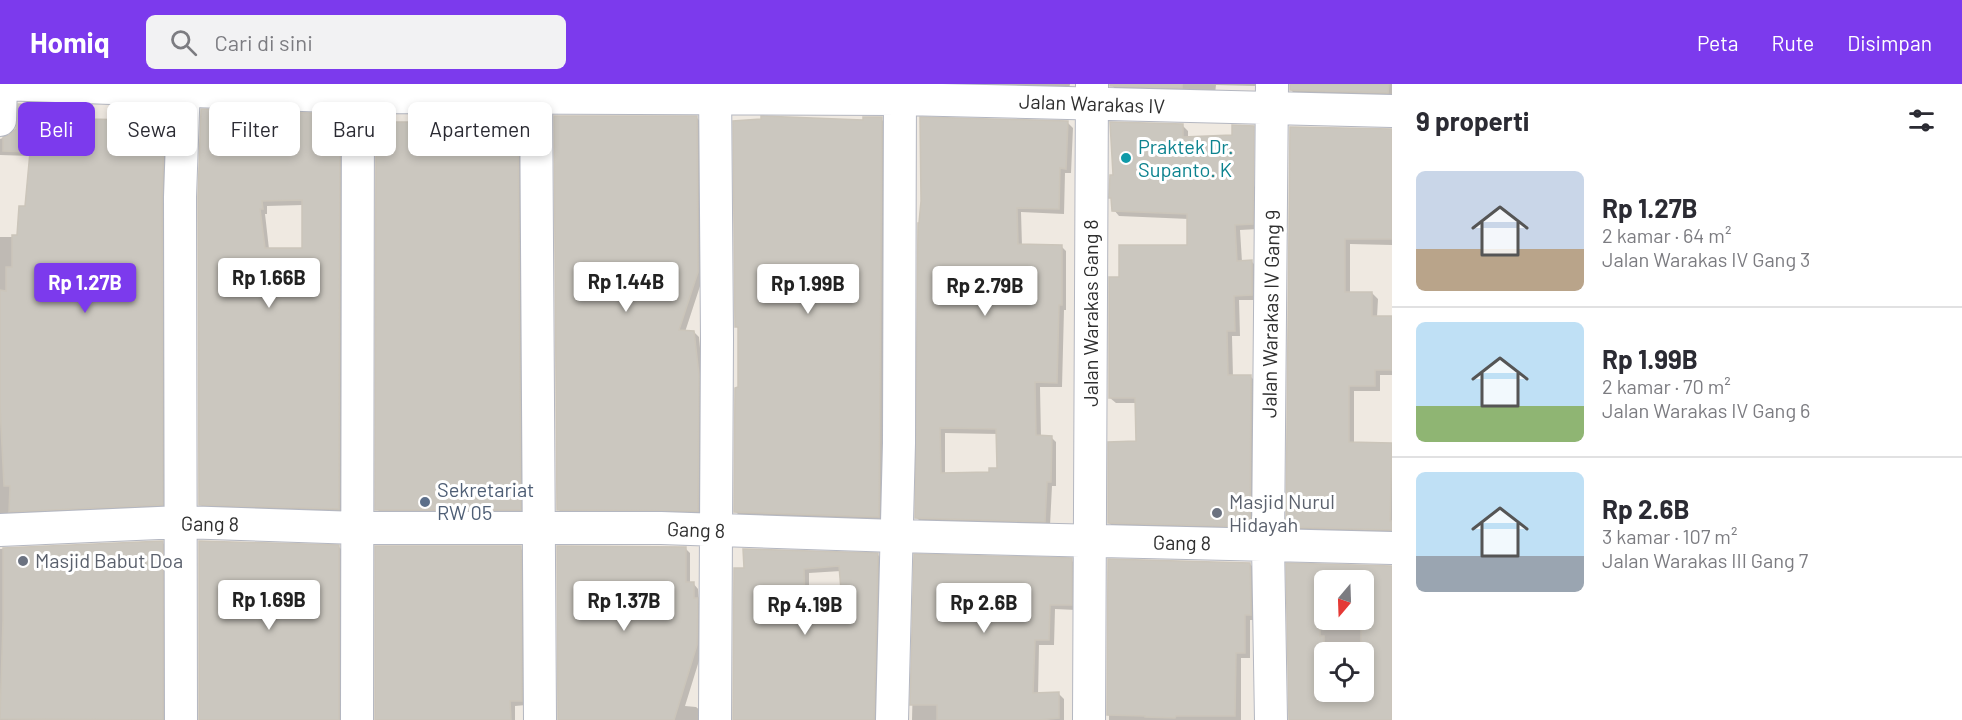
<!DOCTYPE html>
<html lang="id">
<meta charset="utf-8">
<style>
:root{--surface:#fff;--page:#f2f2f3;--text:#2b2b33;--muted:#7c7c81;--line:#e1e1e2;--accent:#7c3aed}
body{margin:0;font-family:Barlow,sans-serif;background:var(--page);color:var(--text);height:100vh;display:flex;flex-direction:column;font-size:22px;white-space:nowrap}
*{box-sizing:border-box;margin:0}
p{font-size:20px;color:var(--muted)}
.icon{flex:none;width:33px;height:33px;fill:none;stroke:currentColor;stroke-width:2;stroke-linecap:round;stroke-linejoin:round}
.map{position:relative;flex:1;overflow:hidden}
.panel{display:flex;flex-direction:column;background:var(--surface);width:570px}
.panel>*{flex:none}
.hud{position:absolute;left:18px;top:18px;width:570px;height:54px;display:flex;gap:12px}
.needle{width:39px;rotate:199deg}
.controls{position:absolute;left:1314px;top:486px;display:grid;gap:12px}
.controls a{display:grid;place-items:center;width:60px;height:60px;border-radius:9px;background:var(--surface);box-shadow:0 3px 9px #0003;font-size:30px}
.price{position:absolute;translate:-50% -51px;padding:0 14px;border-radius:6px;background:#fff;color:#222;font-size:20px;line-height:39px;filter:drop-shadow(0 2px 3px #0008)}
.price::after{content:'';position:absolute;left:50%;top:36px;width:18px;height:14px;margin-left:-9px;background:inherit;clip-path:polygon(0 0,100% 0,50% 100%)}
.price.active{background:var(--accent);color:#fff}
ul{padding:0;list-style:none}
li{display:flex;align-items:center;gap:18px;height:150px;padding:0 24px}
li+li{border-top:2px solid var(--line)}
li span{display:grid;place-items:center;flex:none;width:168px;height:120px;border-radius:9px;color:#555}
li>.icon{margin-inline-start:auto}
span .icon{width:72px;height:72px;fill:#fffc;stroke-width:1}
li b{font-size:26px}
h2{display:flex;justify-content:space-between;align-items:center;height:72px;padding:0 24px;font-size:26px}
.pill{padding:0 21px;border-radius:9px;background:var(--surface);box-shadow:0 3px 9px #0003;font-size:21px;line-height:54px}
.pill.active{background:var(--accent);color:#fff}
header{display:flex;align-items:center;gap:36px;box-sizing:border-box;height:84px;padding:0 30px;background:var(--accent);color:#fff}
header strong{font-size:28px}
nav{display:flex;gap:33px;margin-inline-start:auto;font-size:21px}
.search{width:420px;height:54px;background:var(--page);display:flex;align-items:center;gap:15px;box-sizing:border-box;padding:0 21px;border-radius:9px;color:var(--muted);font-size:22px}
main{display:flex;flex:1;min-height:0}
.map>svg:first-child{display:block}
</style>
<header>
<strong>Homiq</strong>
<div class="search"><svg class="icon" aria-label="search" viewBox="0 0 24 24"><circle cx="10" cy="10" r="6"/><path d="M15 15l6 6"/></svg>Cari di sini</div>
<nav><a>Peta</a><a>Rute</a><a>Disimpan</a></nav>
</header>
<main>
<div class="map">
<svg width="1392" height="636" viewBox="0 0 1392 636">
<rect width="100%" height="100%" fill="#efe9e1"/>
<path fill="#0003" fill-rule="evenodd" d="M 925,0 L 1070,0 L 1069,5 Z
M 1111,0 L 1255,0 L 1255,2 L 1216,1 L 1215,10 L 1117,7 Z
M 1291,0 L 1392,0 L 1392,14 L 1297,12 L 1291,6 Z
M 86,23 L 91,28 L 91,37 L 138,38 L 164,25 L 170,31 L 167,425 L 0,434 L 0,153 L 19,153 L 26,124 L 31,72 L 0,71 L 0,55 Z
M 339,32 L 345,37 L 344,430 L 205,425 L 200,420 L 200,113 ZM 303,121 L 303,166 L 269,165 L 265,130 L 267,130 L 267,122 Z
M 518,33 L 523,38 L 525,430 L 382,430 L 377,425 L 430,39 Z
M 697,34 L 702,39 L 703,193 L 685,248 L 694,248 L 699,253 L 703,297 L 702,432 L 563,430 L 558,425 Z
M 881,35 L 886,40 L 884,438 L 741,433 L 736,428 L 740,305 L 740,246 L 736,242 L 864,37 Z
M 1068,39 L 1073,44 L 1071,89 L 1065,89 L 1064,130 L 1021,128 L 1022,162 L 1061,162 L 1066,167 L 1066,226 L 1064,226 L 1062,303 L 1040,303 L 1041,353 L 1051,353 L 1056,358 L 1056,402 L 1052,402 L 1050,442 L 922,439 L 917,434 L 919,140 ZM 945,349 L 998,350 L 999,386 L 990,390 L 945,391 Z
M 1182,41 L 1188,47 L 1188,55 L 1258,105 L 1258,145 L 1240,146 L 1242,178 L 1252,178 L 1257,183 L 1257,216 L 1239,216 L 1240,252 L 1232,252 L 1233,293 L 1251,293 L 1256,298 L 1255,447 L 1115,444 L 1109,439 L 1138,359 L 1137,319 L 1116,319 L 1110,314 L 1121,195 L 1188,163 L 1189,135 L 1119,132 L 1114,126 Z
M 1291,44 L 1392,46 L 1392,161 L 1350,160 L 1350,209 L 1372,209 L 1378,215 L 1377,233 L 1392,233 L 1392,291 L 1380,291 L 1380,307 L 1354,307 L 1354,359 L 1392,361 L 1392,451 L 1293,449 L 1288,443 Z
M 162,458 L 167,463 L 166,636 L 0,636 L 0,465 Z
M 339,463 L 344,468 L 344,636 L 200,636 Z
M 520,464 L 525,469 L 526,621 L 515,622 L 515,636 L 377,636 Z
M 685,464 L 690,469 L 690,499 L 693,499 L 698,505 L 699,518 L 702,521 L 702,567 L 685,622 L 696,623 L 702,628 L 702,636 L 559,636 Z
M 878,471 L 883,476 L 879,636 L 735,636 L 735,486 ZM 841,487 L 844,519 L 809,522 L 809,489 Z
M 916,472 L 1071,476 L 1076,481 L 1076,526 L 1055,525 L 1054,561 L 1039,561 L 1038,611 L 1059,610 L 1064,615 L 1064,636 L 912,636 Z
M 1109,477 L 1250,480 L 1256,486 L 1256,536 L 1250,536 L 1250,574 L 1241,574 L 1241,636 L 1109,636 Z
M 1288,481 L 1392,483 L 1392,636 L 1290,636 ZM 1324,496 L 1364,496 L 1364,536 L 1324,536 ZM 1324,568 L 1364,568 L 1364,608 L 1324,608 Z"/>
<path fill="#cbc7bf" stroke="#cbc5ba" stroke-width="1.5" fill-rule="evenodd" d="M 1110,0 L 1182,0 L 1182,4 L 1110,2 Z
M 1290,0 L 1389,0 L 1388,9 L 1290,6 Z
M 18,20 L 86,22 L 86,35 L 137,36 L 137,29 L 146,29 L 146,23 L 165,24 L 162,113 L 163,421 L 9,428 L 10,402 L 4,402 L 0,322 L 0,206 L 6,207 L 6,183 L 12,183 L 12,151 L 17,151 L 19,122 L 25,122 L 30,68 L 3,67 L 3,53 L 9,51 L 16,45 Z
M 201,25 L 340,30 L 339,425 L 199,421 L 198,113 ZM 302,116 L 302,164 L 265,164 L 260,125 L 263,125 L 262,117 Z
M 428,31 L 518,32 L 521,426 L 375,426 L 376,38 L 428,38 Z
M 554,32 L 697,32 L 698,188 L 679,246 L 694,247 L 699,291 L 698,427 L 557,426 Z
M 761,32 L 863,36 L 863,33 L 882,33 L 879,433 L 734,428 L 735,304 L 738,303 L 738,243 L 735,243 L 733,37 L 761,35 Z
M 920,33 L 1068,37 L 1066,85 L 1060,84 L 1059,125 L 1017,124 L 1018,160 L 1062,161 L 1062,221 L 1059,221 L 1057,299 L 1035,298 L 1036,351 L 1052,352 L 1051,398 L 1047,398 L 1045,438 L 915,434 L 918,139 L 919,139 L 921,117 ZM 940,344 L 996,345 L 997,384 L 989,384 L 989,388 L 941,389 Z
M 1110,38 L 1183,40 L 1183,53 L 1232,51 L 1232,41 L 1254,42 L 1253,140 L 1235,141 L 1237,177 L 1252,176 L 1252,211 L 1234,212 L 1235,247 L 1227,247 L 1228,291 L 1251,291 L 1250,443 L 1108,439 L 1108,358 L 1136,357 L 1135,314 L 1109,314 L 1109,193 L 1119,193 L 1119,161 L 1187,161 L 1187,130 L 1112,127 L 1111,114 L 1109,114 L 1110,91 L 1113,91 Z
M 1290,43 L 1392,45 L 1392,155 L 1345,155 L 1345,208 L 1372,208 L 1372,232 L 1392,232 L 1392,286 L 1375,286 L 1375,302 L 1349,302 L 1349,358 L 1392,359 L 1390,437 L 1392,437 L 1392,446 L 1286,443 Z
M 163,457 L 163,636 L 0,635 L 3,536 L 3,464 Z
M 199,457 L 339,461 L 339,636 L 199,636 Z
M 375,462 L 521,462 L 522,617 L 510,617 L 511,636 L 375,636 Z
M 557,462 L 686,463 L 686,498 L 694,498 L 694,514 L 698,514 L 697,561 L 674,636 L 558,636 Z
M 743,465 L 878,469 L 874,636 L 733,636 L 734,484 L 744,484 ZM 839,482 L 842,518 L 805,520 L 804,485 Z
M 914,470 L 1072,474 L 1072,521 L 1050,521 L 1049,556 L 1035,556 L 1033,609 L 1059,608 L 1059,634 L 1039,636 L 937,636 L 937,621 L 910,621 Z
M 1108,475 L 1250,479 L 1251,531 L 1245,531 L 1245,569 L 1236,569 L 1235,632 L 1176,632 L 1175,634 L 1145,633 L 1145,632 L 1107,631 Z
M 1286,479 L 1392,482 L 1392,636 L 1289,636 ZM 1324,496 L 1364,496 L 1364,541 L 1361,541 L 1361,568 L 1364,568 L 1364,608 L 1324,608 L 1324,552 L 1320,552 L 1320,516 L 1324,516 Z"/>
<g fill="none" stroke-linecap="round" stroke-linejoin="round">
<defs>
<path id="minor" d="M 0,0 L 358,13 L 901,15 L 1392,27
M 536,0 L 540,636
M 715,0 L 717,255 L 715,636
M 0,36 L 1,0
M 0,446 L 181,438 L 358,444 L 661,444 L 896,452 L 1392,464
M 181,636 L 180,113 L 184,0
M 357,636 L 358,0
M 892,636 L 899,359 L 900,0
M 1089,636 L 1092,0
M 1271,636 L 1268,460 L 1272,0"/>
</defs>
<use href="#minor" stroke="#b4b7c1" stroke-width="34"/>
<use href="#minor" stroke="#fff" stroke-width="32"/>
</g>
<circle fill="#0f9aa8" stroke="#fff" stroke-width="2" cx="1126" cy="74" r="6"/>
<circle fill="#5c6f8a" stroke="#fff" stroke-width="2" cx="425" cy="418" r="6"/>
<g fill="#6b7280" stroke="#fff" stroke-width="2">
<circle cx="1217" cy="429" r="6"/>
<circle cx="23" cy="477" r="6"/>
</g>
<g text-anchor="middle" stroke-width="6" stroke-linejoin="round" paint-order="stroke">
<g font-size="20" fill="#2e2e2e" stroke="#fff">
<text transform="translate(1092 20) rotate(2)" y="7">Jalan Warakas IV</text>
<text transform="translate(1091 229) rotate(-90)" y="7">Jalan Warakas Gang 8</text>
<text transform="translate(1271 230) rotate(-89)" y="7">Jalan Warakas IV Gang 9</text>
<text transform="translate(210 440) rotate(1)" y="7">Gang 8</text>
<text transform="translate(696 446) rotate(2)" y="7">Gang 8</text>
<text transform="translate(1182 459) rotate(1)" y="7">Gang 8</text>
</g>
<g font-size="20" fill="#0d838f" stroke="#fff" text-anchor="start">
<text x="1138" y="70">Praktek Dr.<tspan x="1138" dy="23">Supanto. K</tspan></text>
</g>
<g font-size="20" fill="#4e5e75" stroke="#fff" text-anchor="start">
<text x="437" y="413">Sekretariat<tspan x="437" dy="23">RW 05</tspan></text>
</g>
<g font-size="20" fill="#5b616d" stroke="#fff" text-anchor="start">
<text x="1229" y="425">Masjid Nurul<tspan x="1229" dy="23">Hidayah</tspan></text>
<text x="35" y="484">Masjid Babut Doa</text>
</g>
</g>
</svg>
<div class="controls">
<a><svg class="needle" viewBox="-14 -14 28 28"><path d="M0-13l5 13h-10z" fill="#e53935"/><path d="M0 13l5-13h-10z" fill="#7c7c81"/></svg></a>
<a><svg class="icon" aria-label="locate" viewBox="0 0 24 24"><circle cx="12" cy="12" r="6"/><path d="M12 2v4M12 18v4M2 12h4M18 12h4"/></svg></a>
</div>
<b class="price" style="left:269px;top:225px">Rp 1.66B</b>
<b class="price" style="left:626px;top:229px">Rp 1.44B</b>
<b class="price active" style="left:85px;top:230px">Rp 1.27B</b>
<b class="price" style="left:808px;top:231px">Rp 1.99B</b>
<b class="price" style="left:985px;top:233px">Rp 2.79B</b>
<b class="price" style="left:269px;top:547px">Rp 1.69B</b>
<b class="price" style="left:624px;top:548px">Rp 1.37B</b>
<b class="price" style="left:984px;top:550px">Rp 2.6B</b>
<b class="price" style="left:805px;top:552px">Rp 4.19B</b>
<div class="hud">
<a class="pill active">Beli</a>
<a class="pill">Sewa</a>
<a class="pill">Filter</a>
<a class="pill">Baru</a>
<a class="pill">Apartemen</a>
</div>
</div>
<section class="panel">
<h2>9 properti<svg class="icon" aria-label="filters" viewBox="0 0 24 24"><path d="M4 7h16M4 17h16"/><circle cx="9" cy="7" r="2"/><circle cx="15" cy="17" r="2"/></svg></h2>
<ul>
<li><span style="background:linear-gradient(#c9d6e8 65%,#b9a48a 0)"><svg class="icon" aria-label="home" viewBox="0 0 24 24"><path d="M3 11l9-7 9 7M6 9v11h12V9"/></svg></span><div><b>Rp 1.27B</b><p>2 kamar · 64 m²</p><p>Jalan Warakas IV Gang 3</p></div></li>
<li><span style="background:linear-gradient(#bfe0f5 70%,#8fb573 0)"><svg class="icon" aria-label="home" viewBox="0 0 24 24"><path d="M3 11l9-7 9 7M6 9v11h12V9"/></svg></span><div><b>Rp 1.99B</b><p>2 kamar · 70 m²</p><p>Jalan Warakas IV Gang 6</p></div></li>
<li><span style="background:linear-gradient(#bfe0f5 70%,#9aa5b1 0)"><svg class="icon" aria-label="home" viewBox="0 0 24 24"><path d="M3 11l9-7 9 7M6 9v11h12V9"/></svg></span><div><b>Rp 2.6B</b><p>3 kamar · 107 m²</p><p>Jalan Warakas III Gang 7</p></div></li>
</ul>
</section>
</main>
